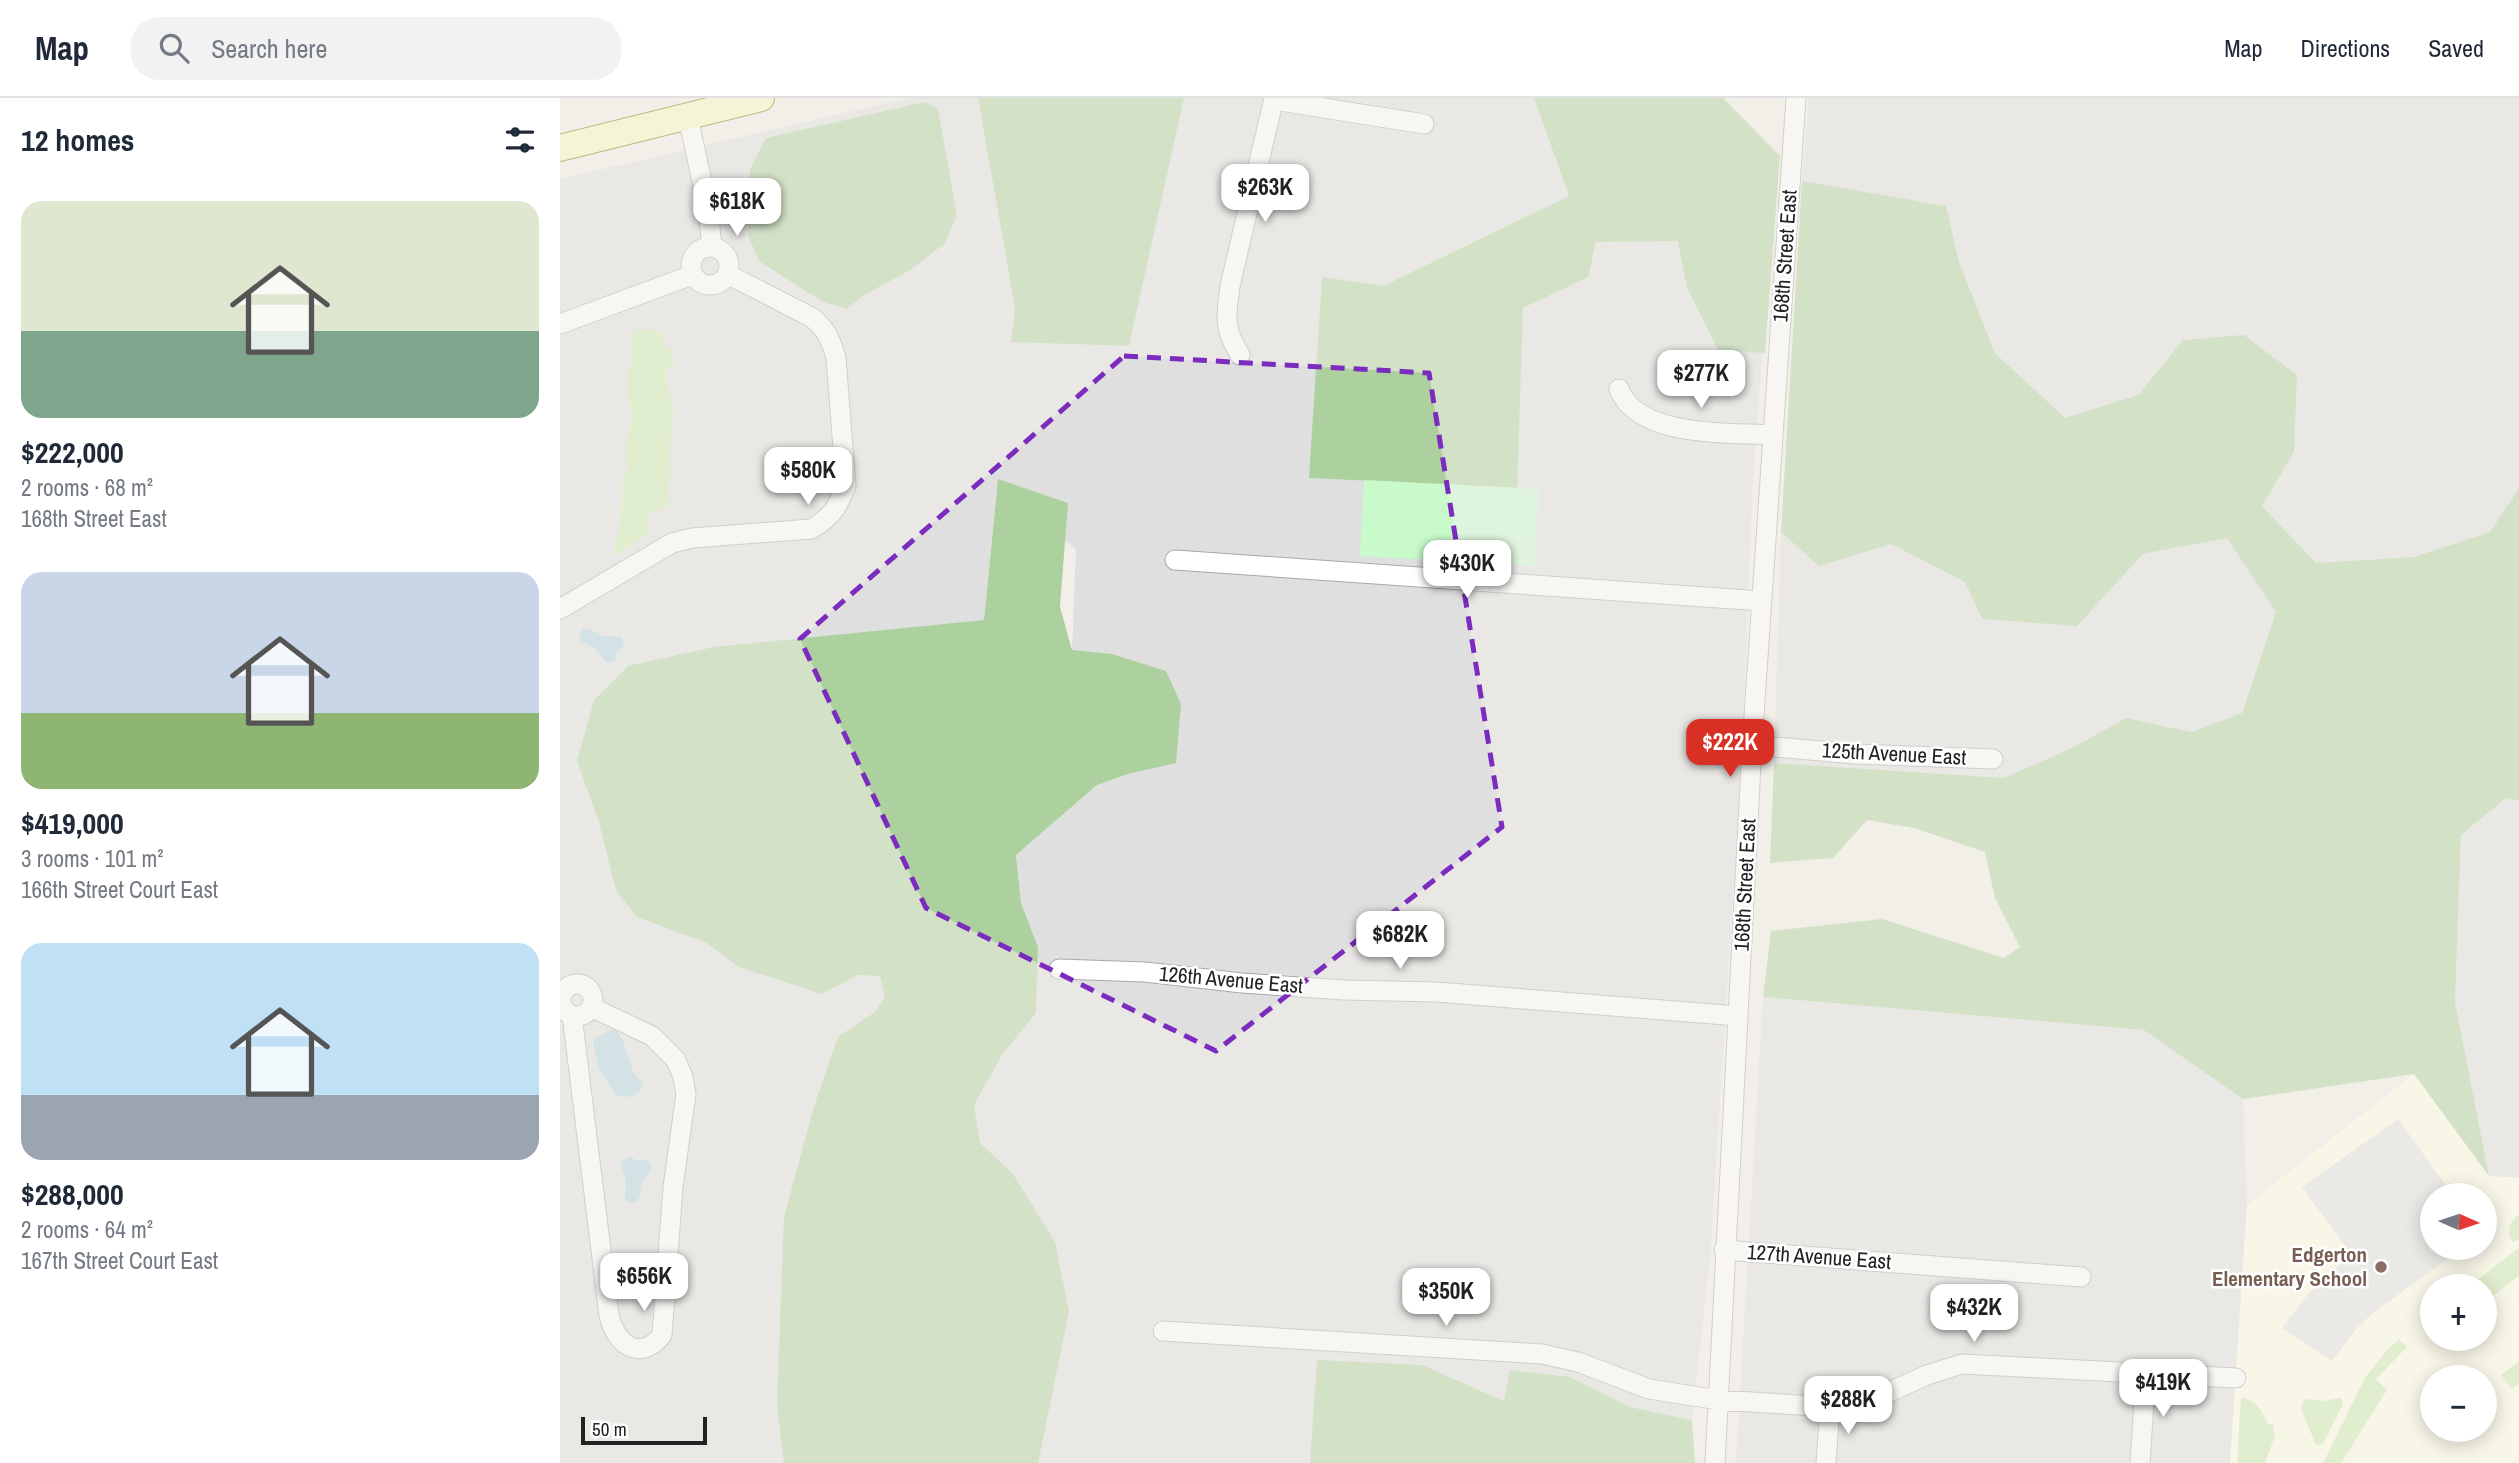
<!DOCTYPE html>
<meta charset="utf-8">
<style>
:root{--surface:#fff;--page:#f2f2f3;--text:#1f2937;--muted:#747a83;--line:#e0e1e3;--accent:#d93025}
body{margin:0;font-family:"Archivo Narrow",sans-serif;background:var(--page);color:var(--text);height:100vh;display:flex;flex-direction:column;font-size:26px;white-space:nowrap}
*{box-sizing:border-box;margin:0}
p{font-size:23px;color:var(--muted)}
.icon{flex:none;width:38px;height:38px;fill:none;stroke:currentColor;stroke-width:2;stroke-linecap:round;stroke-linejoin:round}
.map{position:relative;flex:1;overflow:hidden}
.details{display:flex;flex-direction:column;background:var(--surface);width:560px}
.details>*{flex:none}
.needle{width:46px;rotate:93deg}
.buttons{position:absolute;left:1860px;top:1085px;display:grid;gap:14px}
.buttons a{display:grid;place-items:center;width:77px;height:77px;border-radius:50%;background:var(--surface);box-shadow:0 4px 18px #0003;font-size:35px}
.scale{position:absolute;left:21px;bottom:18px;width:126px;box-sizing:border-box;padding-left:7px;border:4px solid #222;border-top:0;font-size:19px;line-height:24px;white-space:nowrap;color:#222;-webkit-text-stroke:5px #fff;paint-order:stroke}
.price{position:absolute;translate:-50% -60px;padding:0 16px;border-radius:14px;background:#fff;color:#222;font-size:23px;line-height:46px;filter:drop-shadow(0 2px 4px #0008)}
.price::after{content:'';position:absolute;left:50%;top:42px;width:21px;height:16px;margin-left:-10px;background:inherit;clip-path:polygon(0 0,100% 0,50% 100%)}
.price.on{background:var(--accent);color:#fff}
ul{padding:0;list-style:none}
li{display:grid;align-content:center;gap:14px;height:371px;padding:0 21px}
li span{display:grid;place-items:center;height:217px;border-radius:21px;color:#555}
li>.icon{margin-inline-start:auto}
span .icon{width:126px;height:126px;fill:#fffc;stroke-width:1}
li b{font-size:30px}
h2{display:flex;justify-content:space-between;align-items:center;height:84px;padding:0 21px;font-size:30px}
header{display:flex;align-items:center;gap:42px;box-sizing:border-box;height:98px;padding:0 35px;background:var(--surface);border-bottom:2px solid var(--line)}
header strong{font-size:33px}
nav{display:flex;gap:38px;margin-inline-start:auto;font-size:24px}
.search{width:490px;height:63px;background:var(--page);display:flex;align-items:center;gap:18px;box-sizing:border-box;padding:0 24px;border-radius:28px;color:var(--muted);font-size:26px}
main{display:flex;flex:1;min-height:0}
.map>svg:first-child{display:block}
</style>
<header>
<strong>Map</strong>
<div class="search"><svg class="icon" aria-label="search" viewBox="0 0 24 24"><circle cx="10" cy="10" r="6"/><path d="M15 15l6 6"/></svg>Search here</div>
<nav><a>Map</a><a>Directions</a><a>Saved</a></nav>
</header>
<main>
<section class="details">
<h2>12 homes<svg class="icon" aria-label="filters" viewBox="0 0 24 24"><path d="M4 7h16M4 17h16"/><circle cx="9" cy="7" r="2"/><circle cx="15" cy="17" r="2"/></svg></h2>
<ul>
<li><span style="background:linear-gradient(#dfe7d0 60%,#7fa58c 0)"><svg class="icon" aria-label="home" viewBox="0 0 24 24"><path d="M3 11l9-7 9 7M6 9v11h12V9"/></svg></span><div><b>$222,000</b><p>2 rooms · 68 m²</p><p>168th Street East</p></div></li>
<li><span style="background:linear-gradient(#c9d6e8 65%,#8fb573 0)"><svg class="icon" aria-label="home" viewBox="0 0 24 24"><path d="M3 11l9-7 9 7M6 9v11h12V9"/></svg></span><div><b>$419,000</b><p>3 rooms · 101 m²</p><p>166th Street Court East</p></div></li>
<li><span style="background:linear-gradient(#bfe0f5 70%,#9aa5b1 0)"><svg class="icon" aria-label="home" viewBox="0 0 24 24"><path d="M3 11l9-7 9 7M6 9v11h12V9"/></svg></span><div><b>$288,000</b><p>2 rooms · 64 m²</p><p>167th Street Court East</p></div></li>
</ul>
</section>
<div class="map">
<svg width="1959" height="1365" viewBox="0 0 1959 1365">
<rect width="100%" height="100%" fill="#f2efe9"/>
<path fill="#e0dfdf" d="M 348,0 L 418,0 L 455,210 L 451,244 L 568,248 L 624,0 L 974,0 L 1009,98 L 823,188 L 762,180 L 750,380 L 956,390 L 963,210 L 970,124 L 1210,140 L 1192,401 L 1182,654 L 1150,1160 L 1132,1322 L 1070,1309 L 1010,1279 L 944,1303 L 862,1267 L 757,1263 L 750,1365 L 433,1365 L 453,1076 L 419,1045 L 414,1007 L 442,957 L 476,915 L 478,849 L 461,805 L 456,757 L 537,687 L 568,676 L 509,628 L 516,451 L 437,390 L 424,522 L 324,862 L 346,929 L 235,1365 L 0,1365 L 0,81 Z
M 1249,0 L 1959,0 L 1959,390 L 1930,434 L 1854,459 L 1756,465 L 1702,408 L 1734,354 L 1623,242 L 1578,297 L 1505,320 L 1435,255 L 1399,164 L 1386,108 L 1242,83 Z
M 1221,434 L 1259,467 L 1331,446 L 1405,484 L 1422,521 L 1517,528 L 1583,456 L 1667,440 L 1716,514 L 1682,615 L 1632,634 L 1566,620 L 1514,649 L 1444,680 L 1214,665 Z
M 1946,700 L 1959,703 L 1959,1080 L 1929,1078 L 1895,904 L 1901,737 Z
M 1203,899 L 1585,932 L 1683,1001 L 1687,1107 L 1670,1365 L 1176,1365 Z"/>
<path fill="#ffffe5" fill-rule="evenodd" d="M 1854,976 L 1929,1078 L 1959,1080 L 1959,1365 L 1670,1365 L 1687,1107 ZM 1872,1097 L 1925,1097 L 1925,1150 L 1872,1150 ZM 1872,1188 L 1925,1188 L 1925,1241 L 1872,1241 ZM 1872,1279 L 1925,1279 L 1925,1332 L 1872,1332 Z"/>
<path fill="#cdebb0" d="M 78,231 L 101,234 L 105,248 L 112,253 L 115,265 L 106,273 L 108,292 L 114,309 L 109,358 L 111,375 L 108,393 L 110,406 L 107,409 L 88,415 L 86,427 L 89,436 L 52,459 L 60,430 L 63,378 L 69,368 L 66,362 L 66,342 L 73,318 L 67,297 L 67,274 L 73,262 L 72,239 Z
M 1959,1117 L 1959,1141 L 1953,1144 C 1946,1136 1949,1122 1959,1117 Z
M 1959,1150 L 1959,1178 L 1925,1204 L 1925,1188 L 1909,1188 Z
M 1839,1241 L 1847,1249 L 1816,1281 L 1827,1292 L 1781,1365 L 1763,1365 L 1805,1280 L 1826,1253 Z
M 1959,1263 L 1959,1286 L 1952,1291 L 1941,1277 Z
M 1681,1299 C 1697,1303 1702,1312 1708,1326 L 1713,1326 L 1715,1338 L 1705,1365 L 1677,1365 Z
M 1781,1300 L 1783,1306 L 1763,1346 L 1756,1347 L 1741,1311 L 1742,1305 L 1746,1301 L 1762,1303 Z"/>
<path fill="#add19e" d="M 418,0 L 624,0 L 569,248 L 451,244 L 455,210 Z
M 974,0 L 1163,0 L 1220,58 L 1205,255 L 1158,252 L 1127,190 L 1118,143 L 1036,144 L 1028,179 L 963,210 L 957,390 L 749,380 L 762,179 L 823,188 L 1009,98 Z
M 365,4 L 378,11 L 397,118 L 384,146 L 350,172 L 304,197 L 287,211 L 263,204 L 199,163 L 188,137 L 190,71 L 206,40 Z
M 1242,83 L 1386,108 L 1399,164 L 1435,255 L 1505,320 L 1578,297 L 1623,242 L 1684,237 L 1737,277 L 1734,354 L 1702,408 L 1756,465 L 1854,459 L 1930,434 L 1959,390 L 1959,703 L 1946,700 L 1901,737 L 1895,904 L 1929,1078 L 1854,976 L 1683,1001 L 1584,932 L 1203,899 L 1211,833 L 1322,821 L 1444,860 L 1460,849 L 1435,800 L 1425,754 L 1354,730 L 1307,722 L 1273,760 L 1210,765 L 1214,665 L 1444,680 L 1514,649 L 1566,620 L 1632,634 L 1682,615 L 1716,514 L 1667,440 L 1583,456 L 1517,528 L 1422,521 L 1405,484 L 1331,446 L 1259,468 L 1221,434 Z
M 438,381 L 508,405 L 500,509 L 512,552 L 552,556 L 606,573 L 621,606 L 616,665 L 568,676 L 537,687 L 456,757 L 461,805 L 478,849 L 476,915 L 442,957 L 414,1007 L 420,1045 L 453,1076 L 495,1144 L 509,1213 L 478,1365 L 224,1365 L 217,1307 L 224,1119 L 254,1008 L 278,939 L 315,914 L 325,899 L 320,878 L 298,877 L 261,896 L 179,869 L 147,845 L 77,819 L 56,793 L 39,724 L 17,663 L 34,602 L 68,568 L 154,549 L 424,522 Z
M 757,1262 L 862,1267 L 944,1303 L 950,1272 L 1010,1279 L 1070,1309 L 1132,1322 L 1135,1365 L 750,1365 Z"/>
<path fill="#c8facc" d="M 804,382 L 979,391 L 974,468 L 800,458 Z"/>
<path fill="#e2e2e2" d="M 1838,1021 L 1893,1097 L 1872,1097 L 1872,1150 L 1902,1150 L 1812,1216 L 1799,1228 L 1772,1263 L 1722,1230 L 1748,1196 L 1791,1156 L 1742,1089 Z"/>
<path fill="#aad3df" d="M 23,531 L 29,531 L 44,538 L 62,539 L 64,548 L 56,555 L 55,563 L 46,564 L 34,549 L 21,544 L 19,538 Z
M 52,932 L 57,933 L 62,940 L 73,974 L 82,984 L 82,990 C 75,1000 67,1000 56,997 L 39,971 L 33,943 L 35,940 Z
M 69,1059 L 79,1063 L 87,1061 L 91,1067 C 89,1081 80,1079 80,1099 L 74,1105 L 66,1102 C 64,1096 66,1092 66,1085 C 66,1078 61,1071 61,1064 Z"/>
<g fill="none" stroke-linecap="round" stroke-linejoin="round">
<defs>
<path id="minor" d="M 714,2 L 864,26
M 128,19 L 148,111 L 152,149
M131 168a19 19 0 1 1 38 0a19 19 0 1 1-38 0Z
M 0,226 L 132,177
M 680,257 C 663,229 666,219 670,188 L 714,0
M 1059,291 C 1078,340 1168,334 1213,337
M 615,462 L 1202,503
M 0,511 L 112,445 L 132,440 L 251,431 C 272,419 277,410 286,388 L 276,260 C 271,242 266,230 251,219 L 167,176
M 1192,647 L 1295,656 L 1433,661
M 499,871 L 585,874 L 682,885 L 784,892 L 877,894 L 1178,918
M1 902a16 16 0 1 1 32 0a16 16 0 1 1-32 0Z
M 12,917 L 49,1217 C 55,1246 80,1265 102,1237 L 113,1089 L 126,996 L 123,979 L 116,962 L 92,938 L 31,909
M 1164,1152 L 1521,1179
M 603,1233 L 982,1256 L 1018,1264 L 1089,1291 L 1159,1302 L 1270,1309 L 1303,1306 L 1367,1277 L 1402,1266 L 1676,1280
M 1155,1365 L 1192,647 L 1236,0
M 1266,1365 L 1270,1309
M 1580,1365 L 1586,1274"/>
<path id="secondary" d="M 0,50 L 201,0"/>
</defs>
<use href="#minor" stroke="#a9a9a9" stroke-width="21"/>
<use href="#secondary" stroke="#707d05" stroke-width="28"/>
<use href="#minor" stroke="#fff" stroke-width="19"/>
<use href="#secondary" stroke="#f7fabf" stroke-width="26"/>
</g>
<path d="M0 0H1959V1365H0ZM 564,258 L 869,275 L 942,729 L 656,953 L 366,810 L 240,541 Z" fill="#f2efe9" fill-opacity=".55" fill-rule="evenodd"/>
<path fill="none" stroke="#7b2cbf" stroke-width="5" stroke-dasharray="14 9" stroke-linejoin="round" d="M 564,258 L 869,275 L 942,729 L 656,953 L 366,810 L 240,541 Z"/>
<circle fill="#8d6e63" stroke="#fff" stroke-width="2.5" cx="1821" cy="1169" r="7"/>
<g text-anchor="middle" stroke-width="5" stroke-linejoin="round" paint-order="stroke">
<g font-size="21" fill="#222" stroke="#fff">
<text transform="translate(1225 158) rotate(-86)" y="7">168th Street East</text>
<text transform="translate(1334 656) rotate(3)" y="7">125th Avenue East</text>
<text transform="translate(1185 787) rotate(-87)" y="7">168th Street East</text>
<text transform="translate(671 882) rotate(5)" y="7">126th Avenue East</text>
<text transform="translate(1259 1159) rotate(4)" y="7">127th Avenue East</text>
</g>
<g font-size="21" font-weight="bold" fill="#785e54" stroke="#fff" text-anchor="end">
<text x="1807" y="1164">Edgerton<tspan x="1807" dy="24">Elementary School</tspan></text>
</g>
</g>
</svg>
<div class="buttons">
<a><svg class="needle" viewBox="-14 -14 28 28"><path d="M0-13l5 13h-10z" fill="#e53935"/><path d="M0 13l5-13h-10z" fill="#747a83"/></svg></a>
<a>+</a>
<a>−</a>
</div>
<div class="scale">50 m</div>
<b class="price" style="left:705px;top:126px">$263K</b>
<b class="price" style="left:177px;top:140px">$618K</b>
<b class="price" style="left:1141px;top:312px">$277K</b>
<b class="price" style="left:248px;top:409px">$580K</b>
<b class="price" style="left:907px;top:502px">$430K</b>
<b class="price on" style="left:1170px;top:681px">$222K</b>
<b class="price" style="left:840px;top:873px">$682K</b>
<b class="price" style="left:84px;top:1215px">$656K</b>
<b class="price" style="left:886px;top:1230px">$350K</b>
<b class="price" style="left:1414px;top:1246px">$432K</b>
<b class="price" style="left:1603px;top:1321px">$419K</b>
<b class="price" style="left:1288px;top:1338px">$288K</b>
</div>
</main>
